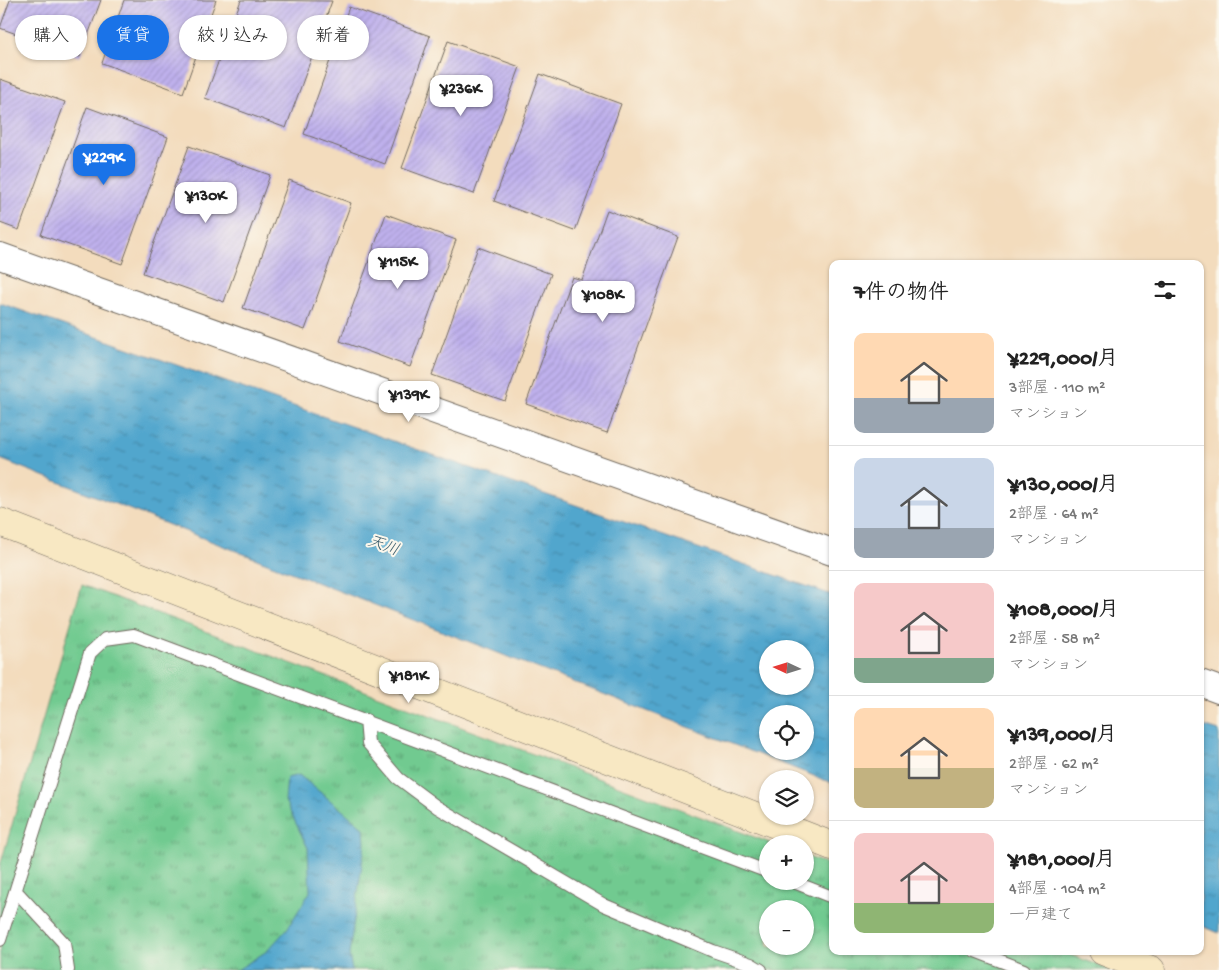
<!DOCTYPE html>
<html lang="ja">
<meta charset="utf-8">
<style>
:root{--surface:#fff;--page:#f2f2f2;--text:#222;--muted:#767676;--line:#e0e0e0;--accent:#1a73e8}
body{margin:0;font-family:"Gochi Hand","Klee One",sans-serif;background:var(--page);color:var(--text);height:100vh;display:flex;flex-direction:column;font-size:19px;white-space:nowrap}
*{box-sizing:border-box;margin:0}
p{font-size:16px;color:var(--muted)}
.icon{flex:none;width:28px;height:28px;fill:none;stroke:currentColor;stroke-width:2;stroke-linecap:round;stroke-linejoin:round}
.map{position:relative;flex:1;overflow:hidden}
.panel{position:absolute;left:829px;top:260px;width:375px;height:695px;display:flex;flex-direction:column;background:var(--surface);border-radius:10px;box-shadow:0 1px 4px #0004}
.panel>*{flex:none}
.guide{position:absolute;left:15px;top:15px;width:475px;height:45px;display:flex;gap:10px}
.needle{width:32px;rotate:274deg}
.tools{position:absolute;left:759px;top:640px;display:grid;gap:10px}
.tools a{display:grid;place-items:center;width:55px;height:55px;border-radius:50%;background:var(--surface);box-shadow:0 1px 4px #0004;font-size:25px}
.price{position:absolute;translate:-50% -42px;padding:0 11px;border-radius:10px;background:#fff;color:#222;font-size:16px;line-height:32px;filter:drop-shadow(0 1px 2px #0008)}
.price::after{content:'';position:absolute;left:50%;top:30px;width:15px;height:11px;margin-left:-8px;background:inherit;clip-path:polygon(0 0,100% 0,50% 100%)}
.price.current{background:var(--accent);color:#fff}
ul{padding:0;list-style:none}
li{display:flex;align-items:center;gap:15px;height:125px;padding:0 25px}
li+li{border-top:1px solid var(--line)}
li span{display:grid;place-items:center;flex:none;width:140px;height:100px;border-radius:10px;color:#555}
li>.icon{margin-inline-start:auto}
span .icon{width:60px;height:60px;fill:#fffc;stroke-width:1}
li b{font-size:21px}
h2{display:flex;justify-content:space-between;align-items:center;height:60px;padding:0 25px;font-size:21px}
.chip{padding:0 18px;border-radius:22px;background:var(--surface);box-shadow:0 1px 4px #0004;font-size:18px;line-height:45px}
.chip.current{background:var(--accent);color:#fff}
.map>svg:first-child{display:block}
</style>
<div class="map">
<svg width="1219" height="970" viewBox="0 0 1219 970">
<defs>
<pattern id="grass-tufts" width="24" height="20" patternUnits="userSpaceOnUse" patternTransform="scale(1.25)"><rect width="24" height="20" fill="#71ca90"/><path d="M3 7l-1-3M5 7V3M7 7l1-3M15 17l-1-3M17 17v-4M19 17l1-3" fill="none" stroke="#5da476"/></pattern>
<pattern id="water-ripples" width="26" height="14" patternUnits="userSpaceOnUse" patternTransform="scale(1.25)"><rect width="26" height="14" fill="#51a6cd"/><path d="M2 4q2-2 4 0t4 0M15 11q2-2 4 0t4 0" fill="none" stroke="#4387a7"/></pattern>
<pattern id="building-hatch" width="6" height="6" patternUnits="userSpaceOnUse" patternTransform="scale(1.25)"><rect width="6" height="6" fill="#bfb1ed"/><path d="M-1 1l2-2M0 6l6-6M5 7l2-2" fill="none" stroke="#a498cb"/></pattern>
</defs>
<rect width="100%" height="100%" fill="#fbf7ec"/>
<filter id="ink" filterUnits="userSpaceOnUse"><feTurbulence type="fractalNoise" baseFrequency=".02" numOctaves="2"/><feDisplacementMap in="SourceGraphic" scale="10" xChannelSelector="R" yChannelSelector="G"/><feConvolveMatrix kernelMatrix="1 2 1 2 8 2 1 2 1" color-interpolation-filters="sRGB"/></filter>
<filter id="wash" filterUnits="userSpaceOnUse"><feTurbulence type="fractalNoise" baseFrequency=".0096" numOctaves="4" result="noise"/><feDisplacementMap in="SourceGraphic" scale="20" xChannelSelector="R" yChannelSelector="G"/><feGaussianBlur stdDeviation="1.12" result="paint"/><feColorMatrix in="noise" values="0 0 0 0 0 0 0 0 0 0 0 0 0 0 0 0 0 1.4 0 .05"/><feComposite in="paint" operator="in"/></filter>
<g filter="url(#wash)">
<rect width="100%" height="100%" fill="#f3dcbd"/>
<path fill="url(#grass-tufts)" stroke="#4e7a5e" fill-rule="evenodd" d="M 82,585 L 773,844 L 768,844 L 768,881 L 805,881 L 805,856 L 832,866 L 832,951 L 1060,951 L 1111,970 L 0,970 L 0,866 ZM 768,909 L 805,909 L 805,946 L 768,946 Z"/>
<path fill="url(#water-ripples)" stroke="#3e687c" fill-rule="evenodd" d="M 0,303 L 832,595 L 832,783 L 0,459 ZM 768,649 L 805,649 L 805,686 L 768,686 ZM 768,714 L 805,714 L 805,751 L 768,751 Z
M 1200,725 L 1219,731 L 1219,933 L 1200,925 Z
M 299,775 L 364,828 L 365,844 L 349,954 L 352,970 L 237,970 L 267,951 L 287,929 L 310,892 L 308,848 L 285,801 L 287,778 Z"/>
<g id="blocks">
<path fill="url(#building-hatch)" d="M 10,0 L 101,0 L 80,57 L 0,28 Z
M 124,0 L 216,0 L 183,93 L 102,63 Z
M 241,0 L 332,1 L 286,128 L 205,98 Z
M 349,7 L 430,36 L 385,164 L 304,134 Z
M 448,41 L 520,67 L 474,194 L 402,168 Z
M 540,74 L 621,104 L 575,231 L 494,201 Z
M 0,79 L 65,102 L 19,230 L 0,223 Z
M 87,107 L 168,137 L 122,264 L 41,235 Z
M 189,146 L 270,175 L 224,302 L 143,273 Z
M 289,180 L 351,203 L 305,330 L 243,308 Z
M 607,210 L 678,237 L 607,433 L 526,404 L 572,277 L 582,280 Z
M 386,214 L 456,240 L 410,367 L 340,341 Z
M 478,247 L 551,274 L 505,401 L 432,375 Z"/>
</g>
</g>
<g filter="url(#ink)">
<use href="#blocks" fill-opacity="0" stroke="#71695e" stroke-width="1"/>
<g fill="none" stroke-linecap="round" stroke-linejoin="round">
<defs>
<path id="lane" d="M 366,720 L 368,743 L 398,778 L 437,807 L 604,905 L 713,951 L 751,964 L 761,970
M 791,881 L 832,897
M 16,891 L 64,943 L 68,970
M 0,940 L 90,653 L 105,639 L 134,635 L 768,872
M 975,951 L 1024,970"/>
<path id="street" d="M 0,256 L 832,552
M 1200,683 L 1219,690"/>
<path id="secondary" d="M 0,522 L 832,846
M 1103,951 L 1151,970"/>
</defs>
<use href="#lane" stroke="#71695e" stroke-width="14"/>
<use href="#street" stroke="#71695e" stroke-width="28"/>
<use href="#secondary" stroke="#71695e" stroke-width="29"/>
<use href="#lane" stroke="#fff" stroke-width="12"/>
<use href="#street" stroke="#fff" stroke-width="26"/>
<use href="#secondary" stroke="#f8e8c3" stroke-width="28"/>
</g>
</g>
<g text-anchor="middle" stroke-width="4" stroke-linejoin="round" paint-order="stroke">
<g font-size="16" font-style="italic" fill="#3a5c6c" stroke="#fbf7ec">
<text transform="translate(384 544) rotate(20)" y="6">天川</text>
</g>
</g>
</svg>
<div class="tools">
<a><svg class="needle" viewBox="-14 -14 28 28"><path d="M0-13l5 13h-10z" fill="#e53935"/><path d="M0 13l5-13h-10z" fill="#767676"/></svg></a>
<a><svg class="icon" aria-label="locate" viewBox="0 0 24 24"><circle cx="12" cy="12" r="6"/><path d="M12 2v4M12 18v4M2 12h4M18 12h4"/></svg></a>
<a><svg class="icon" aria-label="layers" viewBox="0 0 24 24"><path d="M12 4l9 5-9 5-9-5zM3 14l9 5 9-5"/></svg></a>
<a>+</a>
<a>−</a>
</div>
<b class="price" style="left:461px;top:117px">¥236K</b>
<b class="price current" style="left:104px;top:186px">¥229K</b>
<b class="price" style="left:206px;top:224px">¥130K</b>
<b class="price" style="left:398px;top:290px">¥115K</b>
<b class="price" style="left:603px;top:323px">¥108K</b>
<b class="price" style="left:409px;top:423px">¥139K</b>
<b class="price" style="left:409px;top:704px">¥181K</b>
<div class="guide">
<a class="chip">購入</a>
<a class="chip current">賃貸</a>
<a class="chip">絞り込み</a>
<a class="chip">新着</a>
</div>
<section class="panel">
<h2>7件の物件<svg class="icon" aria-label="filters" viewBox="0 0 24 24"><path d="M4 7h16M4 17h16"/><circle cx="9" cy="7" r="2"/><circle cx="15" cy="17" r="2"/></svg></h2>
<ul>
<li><span style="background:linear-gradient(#ffd9b3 65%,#9aa5b1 0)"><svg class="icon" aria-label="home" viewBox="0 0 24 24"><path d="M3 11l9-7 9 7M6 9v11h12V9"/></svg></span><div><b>¥229,000/月</b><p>3部屋 · 110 m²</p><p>マンション</p></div></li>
<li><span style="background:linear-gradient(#c9d6e8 70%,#9aa5b1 0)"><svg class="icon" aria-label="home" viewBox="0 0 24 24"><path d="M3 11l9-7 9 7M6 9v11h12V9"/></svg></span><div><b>¥130,000/月</b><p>2部屋 · 64 m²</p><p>マンション</p></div></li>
<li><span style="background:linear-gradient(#f6c9c9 75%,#7fa58c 0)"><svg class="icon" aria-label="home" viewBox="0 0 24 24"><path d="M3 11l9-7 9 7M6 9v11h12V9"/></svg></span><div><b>¥108,000/月</b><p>2部屋 · 58 m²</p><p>マンション</p></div></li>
<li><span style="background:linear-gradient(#ffd9b3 60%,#c2b280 0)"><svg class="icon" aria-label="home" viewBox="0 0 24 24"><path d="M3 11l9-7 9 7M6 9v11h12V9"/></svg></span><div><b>¥139,000/月</b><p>2部屋 · 62 m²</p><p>マンション</p></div></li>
<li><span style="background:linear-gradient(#f6c9c9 70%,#8fb573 0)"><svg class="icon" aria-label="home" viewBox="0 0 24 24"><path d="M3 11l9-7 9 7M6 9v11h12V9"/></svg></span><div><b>¥181,000/月</b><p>4部屋 · 104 m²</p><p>一戸建て</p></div></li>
</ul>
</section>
</div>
